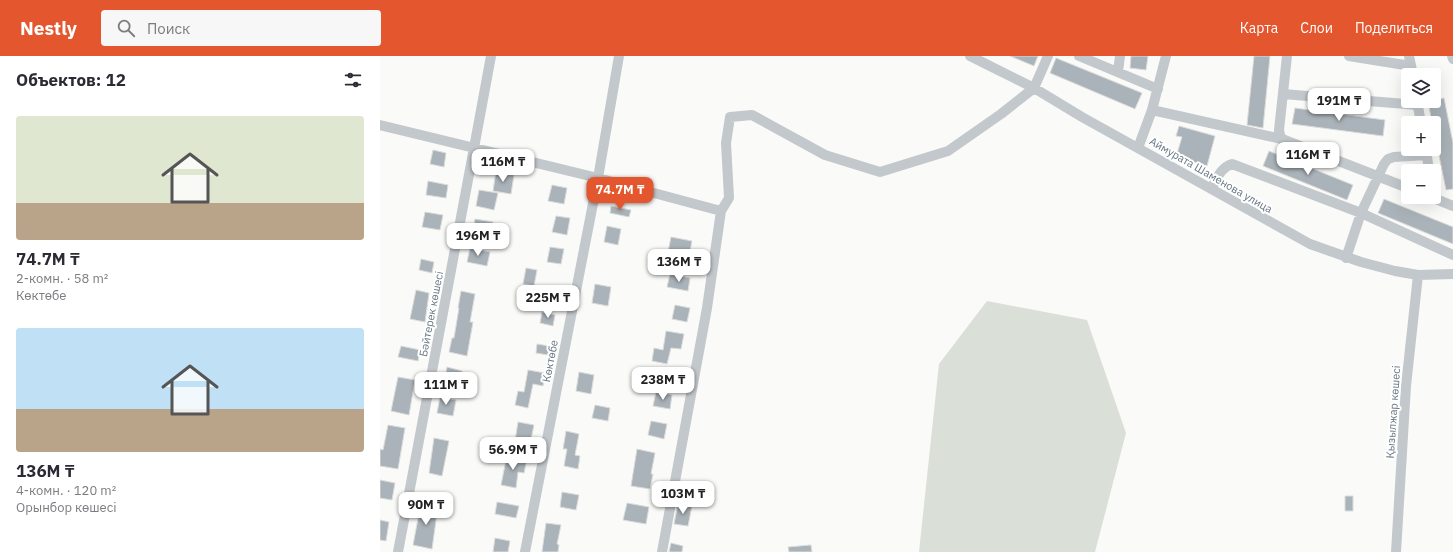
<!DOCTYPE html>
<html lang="ru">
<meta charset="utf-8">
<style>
:root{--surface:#fff;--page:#f7f7f7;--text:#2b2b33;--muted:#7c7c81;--accent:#e4572e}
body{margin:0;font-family:"IBM Plex Sans",sans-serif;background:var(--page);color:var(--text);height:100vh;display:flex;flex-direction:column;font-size:15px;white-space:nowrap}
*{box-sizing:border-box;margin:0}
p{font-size:13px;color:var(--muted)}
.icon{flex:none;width:22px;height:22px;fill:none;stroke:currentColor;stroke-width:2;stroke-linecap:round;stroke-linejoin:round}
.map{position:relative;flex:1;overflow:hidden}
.side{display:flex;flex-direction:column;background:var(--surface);width:380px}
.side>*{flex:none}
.controls{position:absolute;left:1021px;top:12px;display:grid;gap:8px}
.controls a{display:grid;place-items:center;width:40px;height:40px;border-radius:4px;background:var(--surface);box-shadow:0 4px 16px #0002;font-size:20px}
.price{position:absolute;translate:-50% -34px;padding:0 9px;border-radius:8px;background:#fff;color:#222;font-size:13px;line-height:26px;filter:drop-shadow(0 1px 2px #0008)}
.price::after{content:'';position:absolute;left:50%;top:24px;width:12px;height:9px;margin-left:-6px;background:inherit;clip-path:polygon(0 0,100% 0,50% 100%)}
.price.current{background:var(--accent);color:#fff}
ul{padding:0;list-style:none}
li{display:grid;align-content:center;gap:8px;height:212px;padding:0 16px}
li span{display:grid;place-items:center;height:124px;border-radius:4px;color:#555}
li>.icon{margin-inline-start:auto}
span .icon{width:72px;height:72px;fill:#fffc;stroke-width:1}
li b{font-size:17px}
h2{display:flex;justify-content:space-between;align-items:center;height:48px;padding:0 16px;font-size:17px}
header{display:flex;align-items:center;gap:24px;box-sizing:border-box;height:56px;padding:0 20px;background:var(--accent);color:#fff}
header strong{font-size:19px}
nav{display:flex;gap:22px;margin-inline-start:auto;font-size:14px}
.search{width:280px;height:36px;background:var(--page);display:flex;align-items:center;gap:10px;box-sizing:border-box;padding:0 14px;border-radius:4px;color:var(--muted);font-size:15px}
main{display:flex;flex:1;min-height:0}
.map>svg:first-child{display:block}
</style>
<header>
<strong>Nestly</strong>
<div class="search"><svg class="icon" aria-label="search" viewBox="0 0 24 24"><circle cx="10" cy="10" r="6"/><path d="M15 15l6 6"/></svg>Поиск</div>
<nav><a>Карта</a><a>Слои</a><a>Поделиться</a></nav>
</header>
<main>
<section class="side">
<h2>Объектов: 12<svg class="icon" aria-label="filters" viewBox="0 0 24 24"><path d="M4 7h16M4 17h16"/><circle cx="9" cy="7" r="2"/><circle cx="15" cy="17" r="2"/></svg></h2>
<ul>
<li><span style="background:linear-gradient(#dfe7d0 70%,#b9a48a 0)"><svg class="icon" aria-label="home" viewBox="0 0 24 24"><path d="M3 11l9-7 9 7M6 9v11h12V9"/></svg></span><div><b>74.7M ₸</b><p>2-комн. · 58 m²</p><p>Көктөбе</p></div></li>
<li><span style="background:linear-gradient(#bfe0f5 65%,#b9a48a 0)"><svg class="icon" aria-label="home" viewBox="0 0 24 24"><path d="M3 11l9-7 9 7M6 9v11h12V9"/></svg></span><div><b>136M ₸</b><p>4-комн. · 120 m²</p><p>Орынбор көшесі</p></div></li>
</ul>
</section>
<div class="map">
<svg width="1073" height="496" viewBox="0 0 1073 496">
<rect width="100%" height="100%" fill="#fafaf8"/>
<path fill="#dadfd7" d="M 607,245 L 707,264 L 746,377 L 715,496 L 539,496 L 559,308 Z"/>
<path fill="#aab3b9" stroke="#dcdcda" d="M 630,0 L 658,0 L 654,10 Z
M 751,0 L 768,0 L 766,14 L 750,12 Z
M 874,0 L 890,0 L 883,72 L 867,69 Z
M 676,2 L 762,37 L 755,53 L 670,17 Z
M 1064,42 L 1073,87 L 1073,133 L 1066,134 L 1054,75 L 1054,67 L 1052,67 L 1048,45 L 1054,45 L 1054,44 Z
M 915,52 L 1005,64 L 1003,80 L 912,68 Z
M 799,70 L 835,80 L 827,110 L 796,101 L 802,81 L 796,80 Z
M 53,94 L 66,97 L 64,111 L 50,108 Z
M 889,95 L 973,129 L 967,144 L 883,110 Z
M 116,115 L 134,119 L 131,138 L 113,135 Z
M 48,125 L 68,129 L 66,142 L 46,139 Z
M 172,129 L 187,132 L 184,148 L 168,145 Z
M 99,134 L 118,137 L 114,154 L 96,150 Z
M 1004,143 L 1073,171 L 1073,188 L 998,157 Z
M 231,150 L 251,154 L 249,161 L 230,157 Z
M 45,156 L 63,159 L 60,174 L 42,171 Z
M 176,160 L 190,162 L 187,179 L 172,176 Z
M 95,163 L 113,166 L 110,182 L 92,179 Z
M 227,170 L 241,173 L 238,189 L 224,186 Z
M 291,181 L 312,185 L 308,205 L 287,201 Z
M 170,191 L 184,193 L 181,208 L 167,206 Z
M 90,192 L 110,196 L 107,210 L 87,206 Z
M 41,203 L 54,206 L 52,217 L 39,214 Z
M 146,212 L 157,214 L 154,230 L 143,228 Z
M 290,218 L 310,222 L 308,235 L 287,231 Z
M 215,228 L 231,231 L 228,250 L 212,247 Z
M 36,234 L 49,237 L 45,266 L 30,263 Z
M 81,235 L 95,238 L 90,266 L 93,266 L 87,300 L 69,296 L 72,282 L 74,282 L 79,252 L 78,252 Z
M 295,249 L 310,252 L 307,266 L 292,263 Z
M 162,256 L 175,259 L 173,270 L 160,267 Z
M 286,275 L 304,278 L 301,293 L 291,292 L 287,308 L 272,305 L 274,292 L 283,294 Z
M 157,288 L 169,290 L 168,299 L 156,297 Z
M 21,290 L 40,294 L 38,305 L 18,301 Z
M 67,311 L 82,315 L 79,331 L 64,328 Z
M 148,314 L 165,317 L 163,330 L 153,328 L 148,352 L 135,349 L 138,335 L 144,336 Z
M 199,316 L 214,319 L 211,338 L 196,335 Z
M 18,321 L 35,324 L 29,359 L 11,355 Z
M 276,336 L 292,339 L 290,353 L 273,350 Z
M 60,341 L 76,344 L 73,360 L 57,357 Z
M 215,349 L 230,352 L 228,365 L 212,362 Z
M 271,365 L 287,368 L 284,383 L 268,379 Z
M 138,366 L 154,369 L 150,388 L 135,385 Z
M 8,369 L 25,372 L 18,413 L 0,410 L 0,393 L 3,394 Z
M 186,375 L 199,378 L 195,399 L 200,400 L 198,413 L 184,410 L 187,393 L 183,393 Z
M 54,382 L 69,385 L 62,420 L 49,417 Z
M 257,393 L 275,397 L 271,418 L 273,418 L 270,433 L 251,430 Z
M 127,399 L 147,403 L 144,417 L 138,416 L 136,432 L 121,429 Z
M 0,424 L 15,427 L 12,444 L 0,442 Z
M 182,436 L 199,439 L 196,454 L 180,451 Z
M 965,440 L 973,440 L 973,455 L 965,455 Z
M 117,446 L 139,450 L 136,462 L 115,458 Z
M 41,447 L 58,450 L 52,493 L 33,489 Z
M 247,447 L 269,451 L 266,468 L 243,464 Z
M 298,447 L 312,450 L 308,470 L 294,468 Z
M 0,464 L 9,466 L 6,485 L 0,484 Z
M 166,467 L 181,469 L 177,488 L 179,489 L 178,496 L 162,496 Z
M 115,482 L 130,485 L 128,496 L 113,496 Z
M 291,487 L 303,490 L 302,496 L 289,496 Z
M 431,489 L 432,496 L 409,496 L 408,491 Z"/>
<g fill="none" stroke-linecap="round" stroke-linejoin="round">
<path stroke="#c3c8cc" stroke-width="10" d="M 590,0 L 654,32 L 702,61 L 930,188 L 981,206 L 1015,215 L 1038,219 L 1073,218
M 699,0 L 778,33
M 786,0 L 772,54 L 902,83
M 907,0 L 899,74 L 900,79 L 902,83 L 1028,132
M 969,0 L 1031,10
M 1029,0 L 1033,19
M 1072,0 L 1073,3
M 738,16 L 740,0
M 903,38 L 1038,49
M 1037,45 L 1041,67
M 0,69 L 218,122 L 341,155
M 758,92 L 772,54
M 1046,93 L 1049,115
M 831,133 C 837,123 840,112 852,108 L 981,157 L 1004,108 L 1008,103 L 1014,101 L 1047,99
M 1051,141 L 1073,150
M 966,202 L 981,157 L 1073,199
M 18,496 L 94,92 L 111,0
M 145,496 L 218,122 L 239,0
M 282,496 L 327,252 L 341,155 L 349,142 L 346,87 L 350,61 L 372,59 L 445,99 L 500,116 L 568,95 L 621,58 L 654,32 L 668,0
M 1016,496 L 1026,330 L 1038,219"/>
</g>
<g text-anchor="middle" stroke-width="4" stroke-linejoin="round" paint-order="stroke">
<g font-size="11" fill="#657683" stroke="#fff">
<text transform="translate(831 119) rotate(30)" y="4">Аймурата Шаменова улица</text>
<text transform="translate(51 258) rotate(-79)" y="4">Бәйтерек көшесі</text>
<text transform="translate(170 305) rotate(-79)" y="4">Көктөбе</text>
<text transform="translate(1013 356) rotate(-86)" y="4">Қызылжар көшесі</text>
</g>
</g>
</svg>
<div class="controls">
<a><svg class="icon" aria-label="layers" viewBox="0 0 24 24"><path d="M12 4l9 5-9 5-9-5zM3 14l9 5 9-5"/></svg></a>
<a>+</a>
<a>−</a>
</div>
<b class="price" style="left:959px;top:66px">191M ₸</b>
<b class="price" style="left:928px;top:120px">116M ₸</b>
<b class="price" style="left:123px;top:127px">116M ₸</b>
<b class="price current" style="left:240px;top:155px">74.7M ₸</b>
<b class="price" style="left:98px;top:201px">196M ₸</b>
<b class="price" style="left:299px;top:227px">136M ₸</b>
<b class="price" style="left:168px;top:263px">225M ₸</b>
<b class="price" style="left:283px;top:345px">238M ₸</b>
<b class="price" style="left:66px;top:350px">111M ₸</b>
<b class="price" style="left:133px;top:415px">56.9M ₸</b>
<b class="price" style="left:303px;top:459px">103M ₸</b>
<b class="price" style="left:46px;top:470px">90M ₸</b>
</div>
</main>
